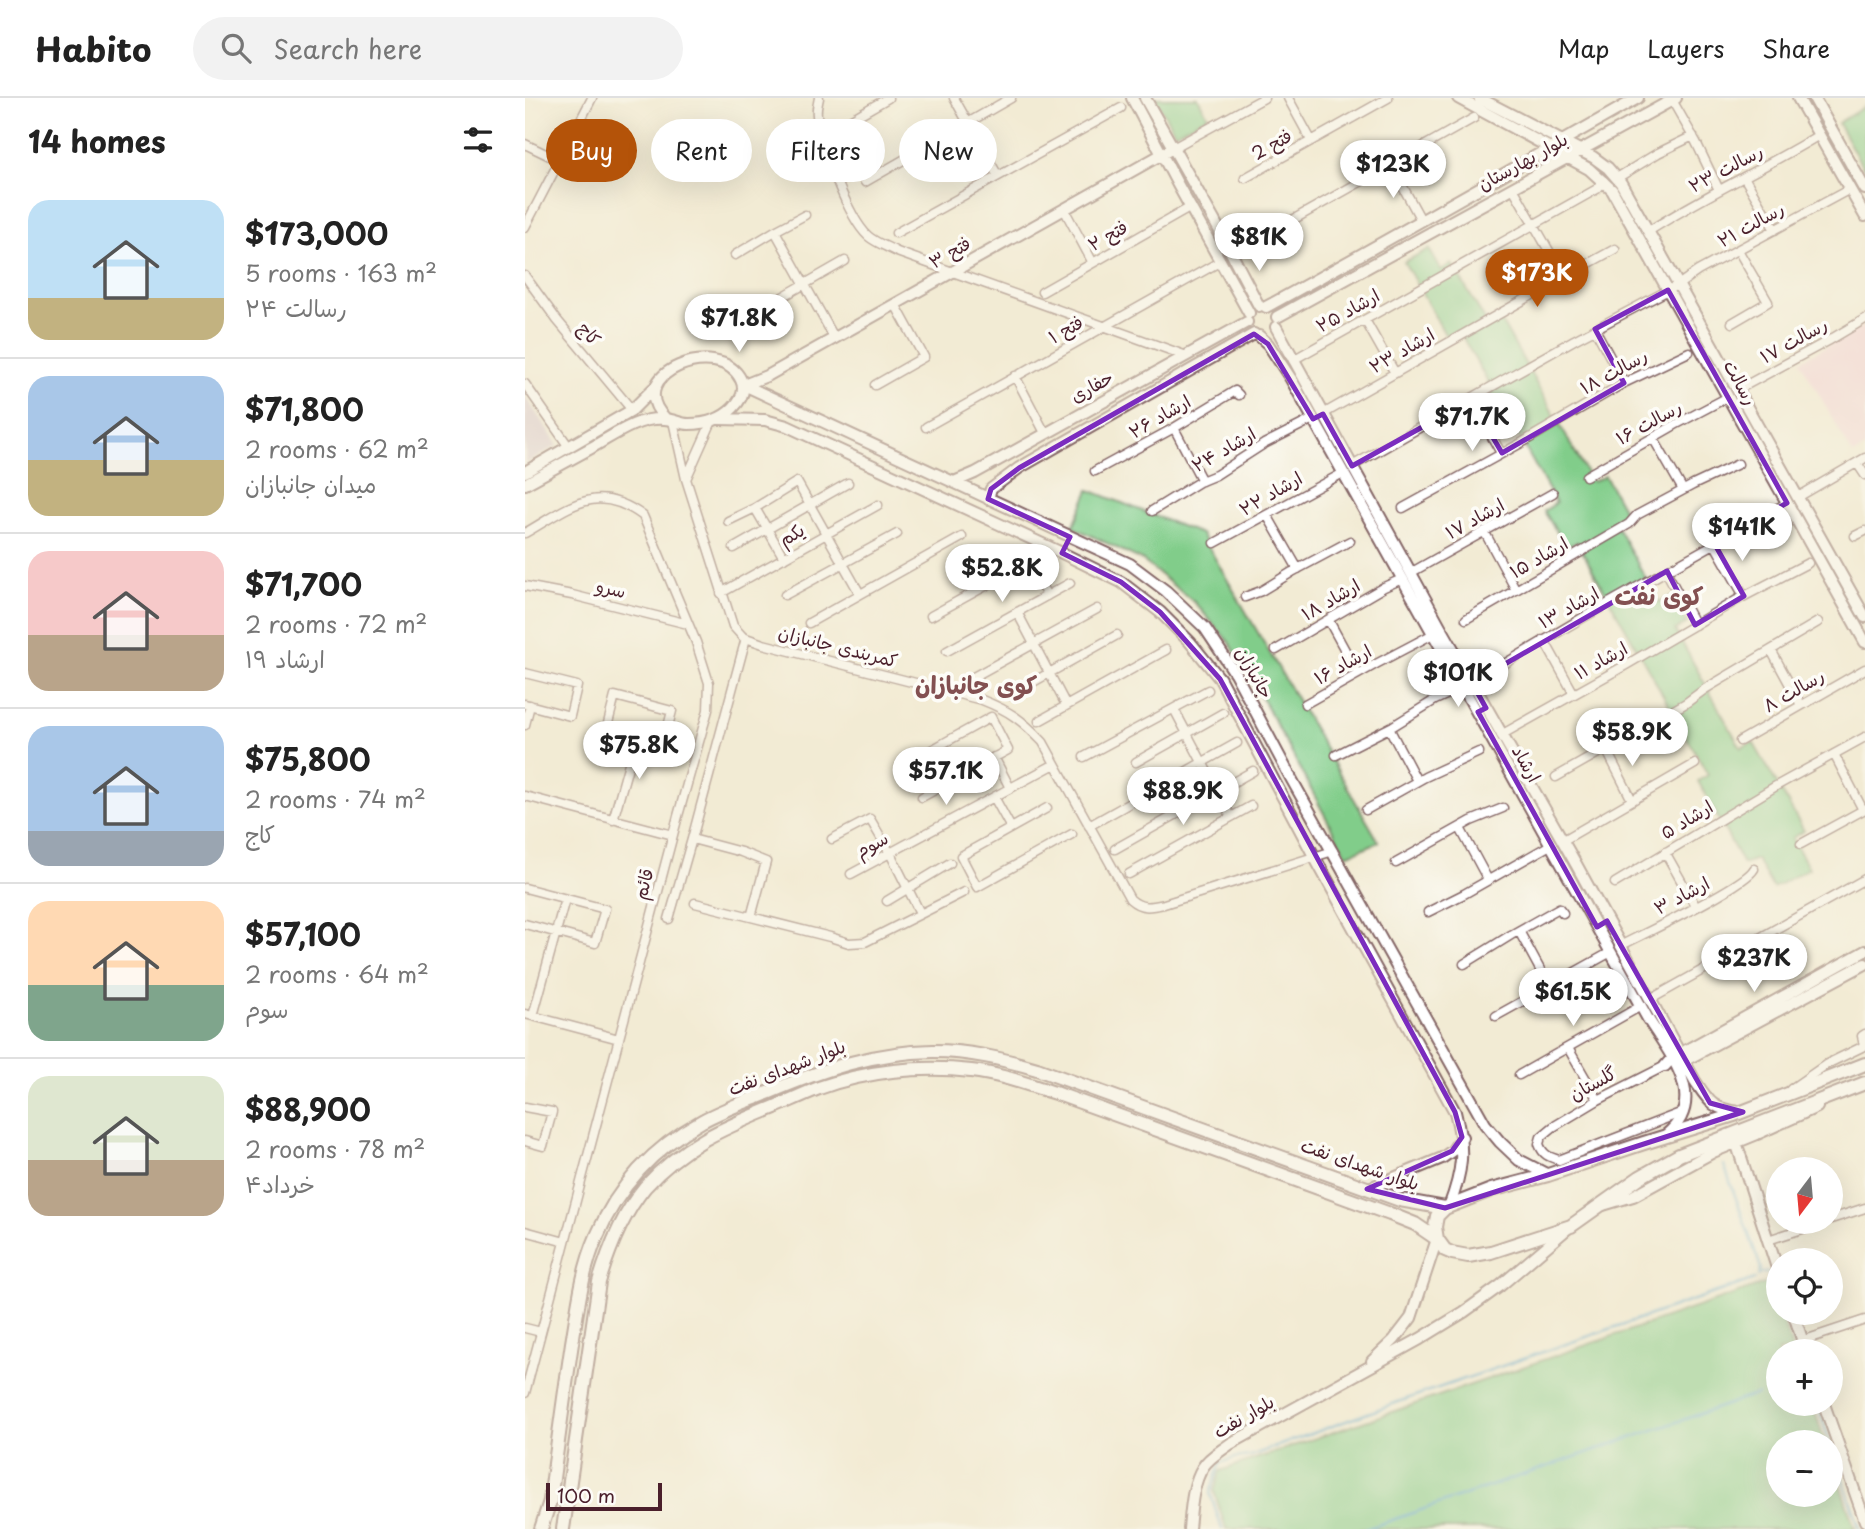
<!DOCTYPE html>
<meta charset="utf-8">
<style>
:root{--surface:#fff;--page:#f2f2f2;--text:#222;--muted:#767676;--line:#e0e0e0;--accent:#b45309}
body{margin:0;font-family:"Playpen Sans","Playpen Sans Arabic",sans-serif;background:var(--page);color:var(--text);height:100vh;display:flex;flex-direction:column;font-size:26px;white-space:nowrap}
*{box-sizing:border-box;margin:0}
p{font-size:23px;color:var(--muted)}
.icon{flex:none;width:38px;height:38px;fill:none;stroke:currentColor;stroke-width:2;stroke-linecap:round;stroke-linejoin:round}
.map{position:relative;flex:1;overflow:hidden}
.details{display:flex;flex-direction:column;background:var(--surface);width:525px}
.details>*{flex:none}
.guide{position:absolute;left:21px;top:21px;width:665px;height:63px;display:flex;gap:14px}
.needle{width:46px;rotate:196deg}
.buttons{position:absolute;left:1241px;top:1059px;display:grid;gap:14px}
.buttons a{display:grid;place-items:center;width:77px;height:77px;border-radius:50%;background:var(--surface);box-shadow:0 7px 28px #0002;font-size:35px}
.scale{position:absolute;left:21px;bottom:18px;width:116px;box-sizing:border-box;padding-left:7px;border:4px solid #4a1f2b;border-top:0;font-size:19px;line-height:24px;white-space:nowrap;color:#4a1f2b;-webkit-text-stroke:5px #fdfcf7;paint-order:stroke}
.price{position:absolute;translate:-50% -60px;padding:0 16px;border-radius:24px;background:#fff;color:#222;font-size:23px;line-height:46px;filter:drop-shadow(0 2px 4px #0008)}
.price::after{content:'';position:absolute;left:50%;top:42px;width:21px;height:16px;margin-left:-10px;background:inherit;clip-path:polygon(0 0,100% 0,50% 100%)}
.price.selected{background:var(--accent);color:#fff}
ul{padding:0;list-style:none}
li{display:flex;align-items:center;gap:21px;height:175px;padding:0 28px}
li+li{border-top:2px solid var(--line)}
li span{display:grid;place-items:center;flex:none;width:196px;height:140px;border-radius:21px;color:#555}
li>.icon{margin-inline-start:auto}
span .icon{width:84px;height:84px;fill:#fffc;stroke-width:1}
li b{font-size:30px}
h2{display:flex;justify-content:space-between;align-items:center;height:84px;padding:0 28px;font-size:30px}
.pill{padding:0 24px;border-radius:32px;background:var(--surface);box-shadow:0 7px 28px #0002;font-size:24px;line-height:63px}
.pill.selected{background:var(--accent);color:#fff}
header{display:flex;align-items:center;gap:42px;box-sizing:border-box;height:98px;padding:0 35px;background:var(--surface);border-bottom:2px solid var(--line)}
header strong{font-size:33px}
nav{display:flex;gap:38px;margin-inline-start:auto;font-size:24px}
.search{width:490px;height:63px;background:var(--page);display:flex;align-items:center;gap:18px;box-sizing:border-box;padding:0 24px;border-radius:38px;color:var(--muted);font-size:26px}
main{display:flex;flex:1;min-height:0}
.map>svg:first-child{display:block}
</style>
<header>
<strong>Habito</strong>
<div class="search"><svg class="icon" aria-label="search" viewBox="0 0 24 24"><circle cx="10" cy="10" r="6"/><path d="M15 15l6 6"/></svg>Search here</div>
<nav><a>Map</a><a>Layers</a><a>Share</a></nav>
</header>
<main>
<section class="details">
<h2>14 homes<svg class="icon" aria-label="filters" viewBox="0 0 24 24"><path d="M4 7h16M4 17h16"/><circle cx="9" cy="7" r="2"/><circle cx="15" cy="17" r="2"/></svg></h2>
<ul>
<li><span style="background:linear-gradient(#bfe0f5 70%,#c2b280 0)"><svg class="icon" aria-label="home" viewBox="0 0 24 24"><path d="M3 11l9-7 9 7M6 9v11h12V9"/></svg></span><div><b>$173,000</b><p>5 rooms · 163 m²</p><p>رسالت ۲۴</p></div></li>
<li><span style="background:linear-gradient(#a9c7e8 60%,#c2b280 0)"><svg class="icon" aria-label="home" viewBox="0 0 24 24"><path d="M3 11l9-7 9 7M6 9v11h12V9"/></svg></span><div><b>$71,800</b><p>2 rooms · 62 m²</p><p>میدان جانبازان</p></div></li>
<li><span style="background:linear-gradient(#f6c9c9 60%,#b9a48a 0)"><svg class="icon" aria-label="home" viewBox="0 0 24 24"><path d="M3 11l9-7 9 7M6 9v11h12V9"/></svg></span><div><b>$71,700</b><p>2 rooms · 72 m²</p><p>ارشاد ۱۹</p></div></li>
<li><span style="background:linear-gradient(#a9c7e8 75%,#9aa5b1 0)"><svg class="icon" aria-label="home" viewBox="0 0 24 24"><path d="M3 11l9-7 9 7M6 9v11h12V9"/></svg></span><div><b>$75,800</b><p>2 rooms · 74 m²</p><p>کاج</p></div></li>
<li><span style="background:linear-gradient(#ffd9b3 60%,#7fa58c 0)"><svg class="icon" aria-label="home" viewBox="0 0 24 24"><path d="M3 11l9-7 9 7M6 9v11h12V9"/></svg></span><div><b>$57,100</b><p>2 rooms · 64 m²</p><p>سوم</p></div></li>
<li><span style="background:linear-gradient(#dfe7d0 60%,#b9a48a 0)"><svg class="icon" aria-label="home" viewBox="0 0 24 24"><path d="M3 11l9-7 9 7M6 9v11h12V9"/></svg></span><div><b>$88,900</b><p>2 rooms · 78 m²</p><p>خرداد۴</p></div></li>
</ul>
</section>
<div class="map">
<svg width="1340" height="1431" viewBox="0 0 1340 1431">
<rect width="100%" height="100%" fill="#fdfcf7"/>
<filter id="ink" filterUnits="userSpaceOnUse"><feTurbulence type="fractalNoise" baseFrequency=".0143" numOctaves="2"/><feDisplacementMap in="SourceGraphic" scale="14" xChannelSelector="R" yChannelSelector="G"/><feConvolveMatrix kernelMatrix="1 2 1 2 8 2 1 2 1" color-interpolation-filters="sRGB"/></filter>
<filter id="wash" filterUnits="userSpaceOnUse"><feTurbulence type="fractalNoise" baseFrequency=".00686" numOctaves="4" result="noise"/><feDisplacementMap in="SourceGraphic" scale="28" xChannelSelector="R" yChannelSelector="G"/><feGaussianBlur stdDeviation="1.57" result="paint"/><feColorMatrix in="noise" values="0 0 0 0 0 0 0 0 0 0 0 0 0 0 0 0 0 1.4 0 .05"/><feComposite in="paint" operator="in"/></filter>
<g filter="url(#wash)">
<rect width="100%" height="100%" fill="#f2ebd4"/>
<path fill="#f5cfd9" d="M 1340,227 L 1340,350 L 1328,357 L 1275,263 Z"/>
<path fill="#d1bdcb" d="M 0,298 L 30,343 L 32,348 L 0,366 Z"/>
<path fill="#81cd8a" stroke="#66765a" stroke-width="2" d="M 630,0 L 673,0 L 683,18 L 650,35 Z
M 1340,8 L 1340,73 L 1313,25 Z
M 904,151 L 916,172 L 927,166 L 963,227 L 975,221 L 1067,384 L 1080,378 L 1102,418 L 1090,425 L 1134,504 L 1149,497 L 1162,525 L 1150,532 L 1216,650 L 1228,644 L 1279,733 L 1267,740 L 1284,770 L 1248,790 L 1231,761 L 1218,766 L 1173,683 L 1183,677 L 1052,444 L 1041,449 L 1019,413 L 1031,405 L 988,328 L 974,336 L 955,304 L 969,295 L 934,233 L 922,240 L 879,164 Z
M 564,392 L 676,436 L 854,744 L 821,757 L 747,618 L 704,544 L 670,505 L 617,462 L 548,429 Z
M 1245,1184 L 1253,1209 L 1253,1214 L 1255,1215 L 1268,1253 L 1253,1253 L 1253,1306 L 1287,1306 L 1300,1344 L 1253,1344 L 1253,1396 L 1306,1396 L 1306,1371 L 1311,1375 L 1330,1431 L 701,1431 L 689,1393 L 695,1373 Z"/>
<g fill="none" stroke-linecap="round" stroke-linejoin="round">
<path stroke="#52a3cc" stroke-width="2.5" d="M 1199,1067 L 1236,1170 L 1234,1178
M 1236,1175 L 1245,1175 L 1248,1177 L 1253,1193
M 1260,1214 L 1274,1253
M 1242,1292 L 1253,1289
M 1292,1306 L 1305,1344
M 1306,1346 L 1309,1356
M 1312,1365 L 1335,1431
M 697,1431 L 685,1395 L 695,1365 L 710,1360 L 725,1358 L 887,1299 L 1230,1181
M 841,1431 L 1233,1296"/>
</g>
</g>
<g filter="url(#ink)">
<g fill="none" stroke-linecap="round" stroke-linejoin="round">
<defs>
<path id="street" d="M 294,0 C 293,5 291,11 292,17 C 293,42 324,121 343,138 C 351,145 363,149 372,154 L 659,257
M 429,0 L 473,78
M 763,0 L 786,42
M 1147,2 L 1171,44 L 1194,92
M 311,30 L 363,0
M 0,46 L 35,63
M 648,50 L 739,0
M 866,67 L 896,122
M 1219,79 L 1250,132
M 720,80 L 863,0
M 1092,80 L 1133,55 L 1168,38
M 340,84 L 486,0
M 988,90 L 1039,179 L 1090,151
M 539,111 L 568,165
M 0,129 L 67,0
M 250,133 L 280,117
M 1124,133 C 1178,98 1238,71 1294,37
M 371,135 L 596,10
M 707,156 L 949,20
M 210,157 L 250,133 L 310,241
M 0,178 L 32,222 L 107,312
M 517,194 L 666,109
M 840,222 L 870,275
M 1207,225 L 1243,204 L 1213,152
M 205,229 L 320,163
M 1070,231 L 1099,285
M 768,262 L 1072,91 L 1079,83
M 490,278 L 520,335
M 0,286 L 44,349
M 350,287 L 399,259 L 370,206
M 1212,292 L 1303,243 L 1340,221
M 946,302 L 976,355
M 798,316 L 1039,179
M 148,323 L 161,381 L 208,528 L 218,539 L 238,546 L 457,602 C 485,613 497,622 518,644 L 605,801 C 616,811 625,809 639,806 L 808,753
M 401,329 L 696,163
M 649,330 L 677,383
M 1128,340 L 1158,392
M 1332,365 L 1340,377
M 827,368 L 1049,242 L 1153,187 L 1173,173 L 1325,91
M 570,373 L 649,330 L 710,293 L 714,297
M 1061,378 L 1150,327 L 1203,299
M 161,381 L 187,323
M 1273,399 L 1340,360
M 878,410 L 998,344 L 1099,285 L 1164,254
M 627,413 L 674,384 L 691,377 L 739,346 L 788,321
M 742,417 L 773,471
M 203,423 L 230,410
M 959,433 L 991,492
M 0,435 C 44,410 70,383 118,418 L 171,544 L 184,585 L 183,612 L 153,718 L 0,1295
M 1330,438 L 1340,433
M 690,445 L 818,375
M 1189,445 L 1219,498
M 209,450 L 323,385
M 259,460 L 230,410 L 272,384 L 335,496
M 1141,473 L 1170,527
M 887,474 L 1028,395
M 0,488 L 47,497 L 163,526
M 196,495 L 353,407
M 260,497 L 372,436
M 720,499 L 736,493 L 767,474 L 825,443
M 492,514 L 541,607
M 406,518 L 504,464 L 522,498
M 941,521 L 1104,426 L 1112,417 L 1168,387 L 1213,366
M 804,523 L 833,576
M 284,525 L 437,439
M 221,540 L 167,741 L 216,754 L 241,764 L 226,819 L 305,839 L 324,845 L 340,844 L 439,794
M 1019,542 L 1049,596
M 751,552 L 859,489 L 877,481
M 1246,552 L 1276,607
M 422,553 L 545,485
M 0,575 L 52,588 L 45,618 L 0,606
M 947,585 L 1059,519 L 1262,405
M 435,596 L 441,583 L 572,511
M 485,597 L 592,537
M 90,598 L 147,613 L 139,644 L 82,629 Z
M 780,606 L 851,566 L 908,536
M 649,611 L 706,719
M 514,623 L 641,552
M 0,627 L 5,607
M 864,630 L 892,683
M 976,637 L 1101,567 L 1212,502 L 1283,465
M 1215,643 L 1340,571
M 1081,651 L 1107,702
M 1309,656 L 1338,712
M 811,657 L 868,628 L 910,602 L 938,589
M 469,659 L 485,690
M 559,659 L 683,592
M 611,664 L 698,615
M 381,666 L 466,619 L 483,652 L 397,699
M 1031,679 L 1161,605 L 1180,591 L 1293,524
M 0,698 L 148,737
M 469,699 L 486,730
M 522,710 L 436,758 L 452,789 L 547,736
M 841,712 L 900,679 L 954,654
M 88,722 L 112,637
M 564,728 L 712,645
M 935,730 L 963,782
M 307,741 L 345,721 L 365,755 L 395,815
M 1037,743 L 1170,666
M 1276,746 L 1340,711
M 590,751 L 728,673
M 1140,754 L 1171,809
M 871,765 L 946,723 L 978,710
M 326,776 L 530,666
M 604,776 L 726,708
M 1090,785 L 1251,688 L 1340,639
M 0,790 L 80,811 L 70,845 L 0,826
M 362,803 L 425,765
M 170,805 L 226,819
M 903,814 L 939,796 L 1027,746
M 144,821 L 167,741
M 994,833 L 1025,890
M 1095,848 C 1118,836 1220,788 1229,771
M 939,866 L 986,837 L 1034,810 L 1038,815
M 1126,901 L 1340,781
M 0,916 L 94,941
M 8,918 L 40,801
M 971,918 L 1086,854
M 1043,950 L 1073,1002
M 1140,968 L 1073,1002 L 1028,1029 L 1016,1039 L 1014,1046 C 1018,1057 1024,1059 1034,1062 L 1158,1014
M 994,977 L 1116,908
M 1266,991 L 1302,966 L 1339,948 L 1337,938 L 1340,936
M 0,1009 L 27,1014 L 18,1048 L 0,1043
M 1306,1121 L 1340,1110
M 0,1133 L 40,1144
M 1243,1142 L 1299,1124
M 0,1230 L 16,1234
M 1277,1243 L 1340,1222"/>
<path id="secondary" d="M 607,0 L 653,87 L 724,215
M 620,0 L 690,124 L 734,208
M 933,0 L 1064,71 L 1087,92 L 1340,544
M 954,0 L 1068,59 L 1083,70 L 1096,85 L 1340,519
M 1273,0 L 1340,118
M 1289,0 L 1340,91
M 741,209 C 866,141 989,70 1113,0
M 752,219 L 1151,0
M 751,229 L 915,528 L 1051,766 L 1170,983 C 1185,1005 1187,1011 1215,1014
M 734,238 L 743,246 L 766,281 L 1123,921 C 1144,955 1184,1001 1142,1036
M 219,287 L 605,466 L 641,493 L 680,530 L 710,575 L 767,682 L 960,1026 L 975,1044 L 994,1062 L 1023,1077
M 219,287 L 244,277 L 648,50
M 194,321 L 240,322 L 262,328 L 537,455 L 596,484 L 635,514 L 665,544 L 695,581 L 790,760 L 930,1014 C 940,1052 938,1072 924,1109
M 0,374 L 107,312 L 129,290
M 429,384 L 450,375 L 722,224
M 0,386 C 22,374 44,362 66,350 C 88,338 112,319 139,321 C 148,321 155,326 164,326 C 181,326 196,322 208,310 C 216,302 221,292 216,282 C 195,238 96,276 140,320
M 463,401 L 466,391 L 494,370 L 729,236
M 1153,966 L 1340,866
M 1140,968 L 1147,960 L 1340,853
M 1211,1044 L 1253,1173
M 842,1091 L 917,1060 L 927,1053 L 937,1039
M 1078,1107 L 1108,1098 L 1188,1054 L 1232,1036 L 1292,1009
M 1268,1214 L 1281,1253
M 847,1263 L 869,1242 L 886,1220 L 912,1141
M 1299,1306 L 1340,1423
M 664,1431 C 666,1412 667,1386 678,1369 C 684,1359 696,1353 705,1346 L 895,1241 L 939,1214 L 975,1188 L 1042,1131"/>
<path id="primary" d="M 1340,966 L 1209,1017 L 1119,1045 L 1023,1077 L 966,1092 L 920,1110 L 912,1118 L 910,1129 L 912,1141 L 920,1152 L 927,1155 L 943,1158 L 966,1154 L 1046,1128 L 1115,1079 L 1154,1057 L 1340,985
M 16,1431 L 25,1403 C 32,1350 39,1298 47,1245 C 53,1209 57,1172 72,1138 C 93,1088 130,1049 177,1023 C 199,1011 223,1003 245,994 C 299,971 349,954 408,953 C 445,953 478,961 512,971 L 875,1102 L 920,1110
M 38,1431 L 74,1184 C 84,1150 97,1117 120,1089 C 158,1047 198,1030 250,1009 C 264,1003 279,996 294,990 C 341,973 396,967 446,973 C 476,976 504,987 533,996 L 865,1116 L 890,1126 L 912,1141"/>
</defs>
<use href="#street" stroke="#856666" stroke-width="11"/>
<use href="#secondary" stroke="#856666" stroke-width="14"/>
<use href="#primary" stroke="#856666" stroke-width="16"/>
<use href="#street" stroke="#fff" stroke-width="8"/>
<use href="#secondary" stroke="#fff" stroke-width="10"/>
<use href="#primary" stroke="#fff" stroke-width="12"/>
</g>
</g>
<path d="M0 0H1340V1431H0ZM 1143,192 L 1262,405 L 1189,445 L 1219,498 L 1170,527 L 1142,473 L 947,585 L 961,610 L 953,614 L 1072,829 L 1082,823 L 1185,1005 L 1218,1014 L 920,1110 L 842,1091 L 927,1053 L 937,1039 L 930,1014 L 695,581 L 635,514 L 596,484 L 537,455 L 545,439 L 463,401 L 466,391 L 494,370 L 729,236 L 743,246 L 788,321 L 798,316 L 827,368 L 946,302 L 977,355 L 1099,285 L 1070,231 Z" fill="#f2ebd4" fill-opacity=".55" fill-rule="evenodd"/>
<path fill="none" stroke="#7b2cbf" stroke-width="5" stroke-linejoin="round" d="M 1143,192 L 1262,405 L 1189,445 L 1219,498 L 1170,527 L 1142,473 L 947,585 L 961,610 L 953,614 L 1072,829 L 1082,823 L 1185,1005 L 1218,1014 L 920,1110 L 842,1091 L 927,1053 L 937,1039 L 930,1014 L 695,581 L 635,514 L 596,484 L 537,455 L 545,439 L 463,401 L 466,391 L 494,370 L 729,236 L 743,246 L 788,321 L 798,316 L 827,368 L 946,302 L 977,355 L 1099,285 L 1070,231 Z"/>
<g text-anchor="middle" stroke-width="7" stroke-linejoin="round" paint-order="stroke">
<g font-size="18" fill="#4a1f2b" stroke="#fdfcf7">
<text transform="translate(747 47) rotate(-30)" y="6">فتح 2</text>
<text transform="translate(998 64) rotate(-29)" y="6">بلوار بهارستان</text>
<text transform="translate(1201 71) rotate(-28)" y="6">رسالت ۲۳</text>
<text transform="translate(1226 127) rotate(-29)" y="6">رسالت ۲۱</text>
<text transform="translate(583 138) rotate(-30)" y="6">فتح ۲</text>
<text transform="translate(425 155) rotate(-30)" y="6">فتح ۳</text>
<text transform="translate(823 213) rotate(-29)" y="6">ارشاد ۲۵</text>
<text transform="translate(541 232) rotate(-30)" y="6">فتح ۱</text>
<text transform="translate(64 236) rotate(50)" y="6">کاج</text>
<text transform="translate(1269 243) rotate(-29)" y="6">رسالت ۱۷</text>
<text transform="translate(877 253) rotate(-30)" y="6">ارشاد ۲۳</text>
<text transform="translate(1089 274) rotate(-29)" y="6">رسالت ۱۸</text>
<text transform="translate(1215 285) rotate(61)" y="6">رسالت</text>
<text transform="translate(567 289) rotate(-29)" y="6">حفاری</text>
<text transform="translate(635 319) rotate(-30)" y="6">ارشاد ۲۶</text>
<text transform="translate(1124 325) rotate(-29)" y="6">رسالت ۱۶</text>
<text transform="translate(699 352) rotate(-30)" y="6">ارشاد ۲۴</text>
<text transform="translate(746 396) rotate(-30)" y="6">ارشاد ۲۲</text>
<text transform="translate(950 421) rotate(-29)" y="6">ارشاد ۱۷</text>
<text transform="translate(267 437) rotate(-29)" y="6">یکم</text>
<text transform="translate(1014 460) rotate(-30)" y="6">ارشاد ۱۵</text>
<text transform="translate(86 491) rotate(14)" y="6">سرو</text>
<text transform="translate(806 502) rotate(-30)" y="6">ارشاد ۱۸</text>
<text transform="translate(1044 510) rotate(-29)" y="6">ارشاد ۱۳</text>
<text transform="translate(313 549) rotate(14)" y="6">کمربندی جانبازان</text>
<text transform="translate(1076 563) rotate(-29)" y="6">ارشاد ۱۱</text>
<text transform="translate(818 567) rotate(-29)" y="6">ارشاد ۱۶</text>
<text transform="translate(729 575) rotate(60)" y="6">جانبازان</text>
<text transform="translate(1269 593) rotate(-30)" y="6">رسالت ۸</text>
<text transform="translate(1001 666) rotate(61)" y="6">ارشاد</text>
<text transform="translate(1162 722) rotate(-31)" y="6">ارشاد ۵</text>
<text transform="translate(347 747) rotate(-28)" y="6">سوم</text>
<text transform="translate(119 786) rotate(-75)" y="6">قائم</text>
<text transform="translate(1157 798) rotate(-28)" y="6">ارشاد ۳</text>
<text transform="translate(262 970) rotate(-21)" y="6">بلوار شهدای نفت</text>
<text transform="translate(1068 986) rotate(-29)" y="6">گلستان</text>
<text transform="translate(835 1067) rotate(19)" y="6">بلوار شهدای نفت</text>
<text transform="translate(719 1319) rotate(-30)" y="6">بلوار نفت</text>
</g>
<g font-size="24" font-weight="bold" fill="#835051" stroke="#fdfcf7">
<text x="1134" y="507">کوی نفت</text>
<text x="451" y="596">کوی جانبازان</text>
</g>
</g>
</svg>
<div class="buttons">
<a><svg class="needle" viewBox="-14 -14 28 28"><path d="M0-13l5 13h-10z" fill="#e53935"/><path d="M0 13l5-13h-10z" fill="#767676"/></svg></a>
<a><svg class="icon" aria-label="locate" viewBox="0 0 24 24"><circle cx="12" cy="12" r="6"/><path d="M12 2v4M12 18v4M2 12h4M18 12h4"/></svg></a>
<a>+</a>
<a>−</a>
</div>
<div class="scale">100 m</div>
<b class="price" style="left:868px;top:102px">$123K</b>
<b class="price" style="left:734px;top:175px">$81K</b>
<b class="price selected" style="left:1012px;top:211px">$173K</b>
<b class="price" style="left:214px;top:256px">$71.8K</b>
<b class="price" style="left:947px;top:355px">$71.7K</b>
<b class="price" style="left:1217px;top:465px">$141K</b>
<b class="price" style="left:477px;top:506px">$52.8K</b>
<b class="price" style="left:933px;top:611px">$101K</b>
<b class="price" style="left:1107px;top:670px">$58.9K</b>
<b class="price" style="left:114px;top:683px">$75.8K</b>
<b class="price" style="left:421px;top:709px">$57.1K</b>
<b class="price" style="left:658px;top:729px">$88.9K</b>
<b class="price" style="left:1229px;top:896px">$237K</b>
<b class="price" style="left:1048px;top:930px">$61.5K</b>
<div class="guide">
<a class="pill selected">Buy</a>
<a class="pill">Rent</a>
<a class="pill">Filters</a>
<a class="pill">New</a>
</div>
</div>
</main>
